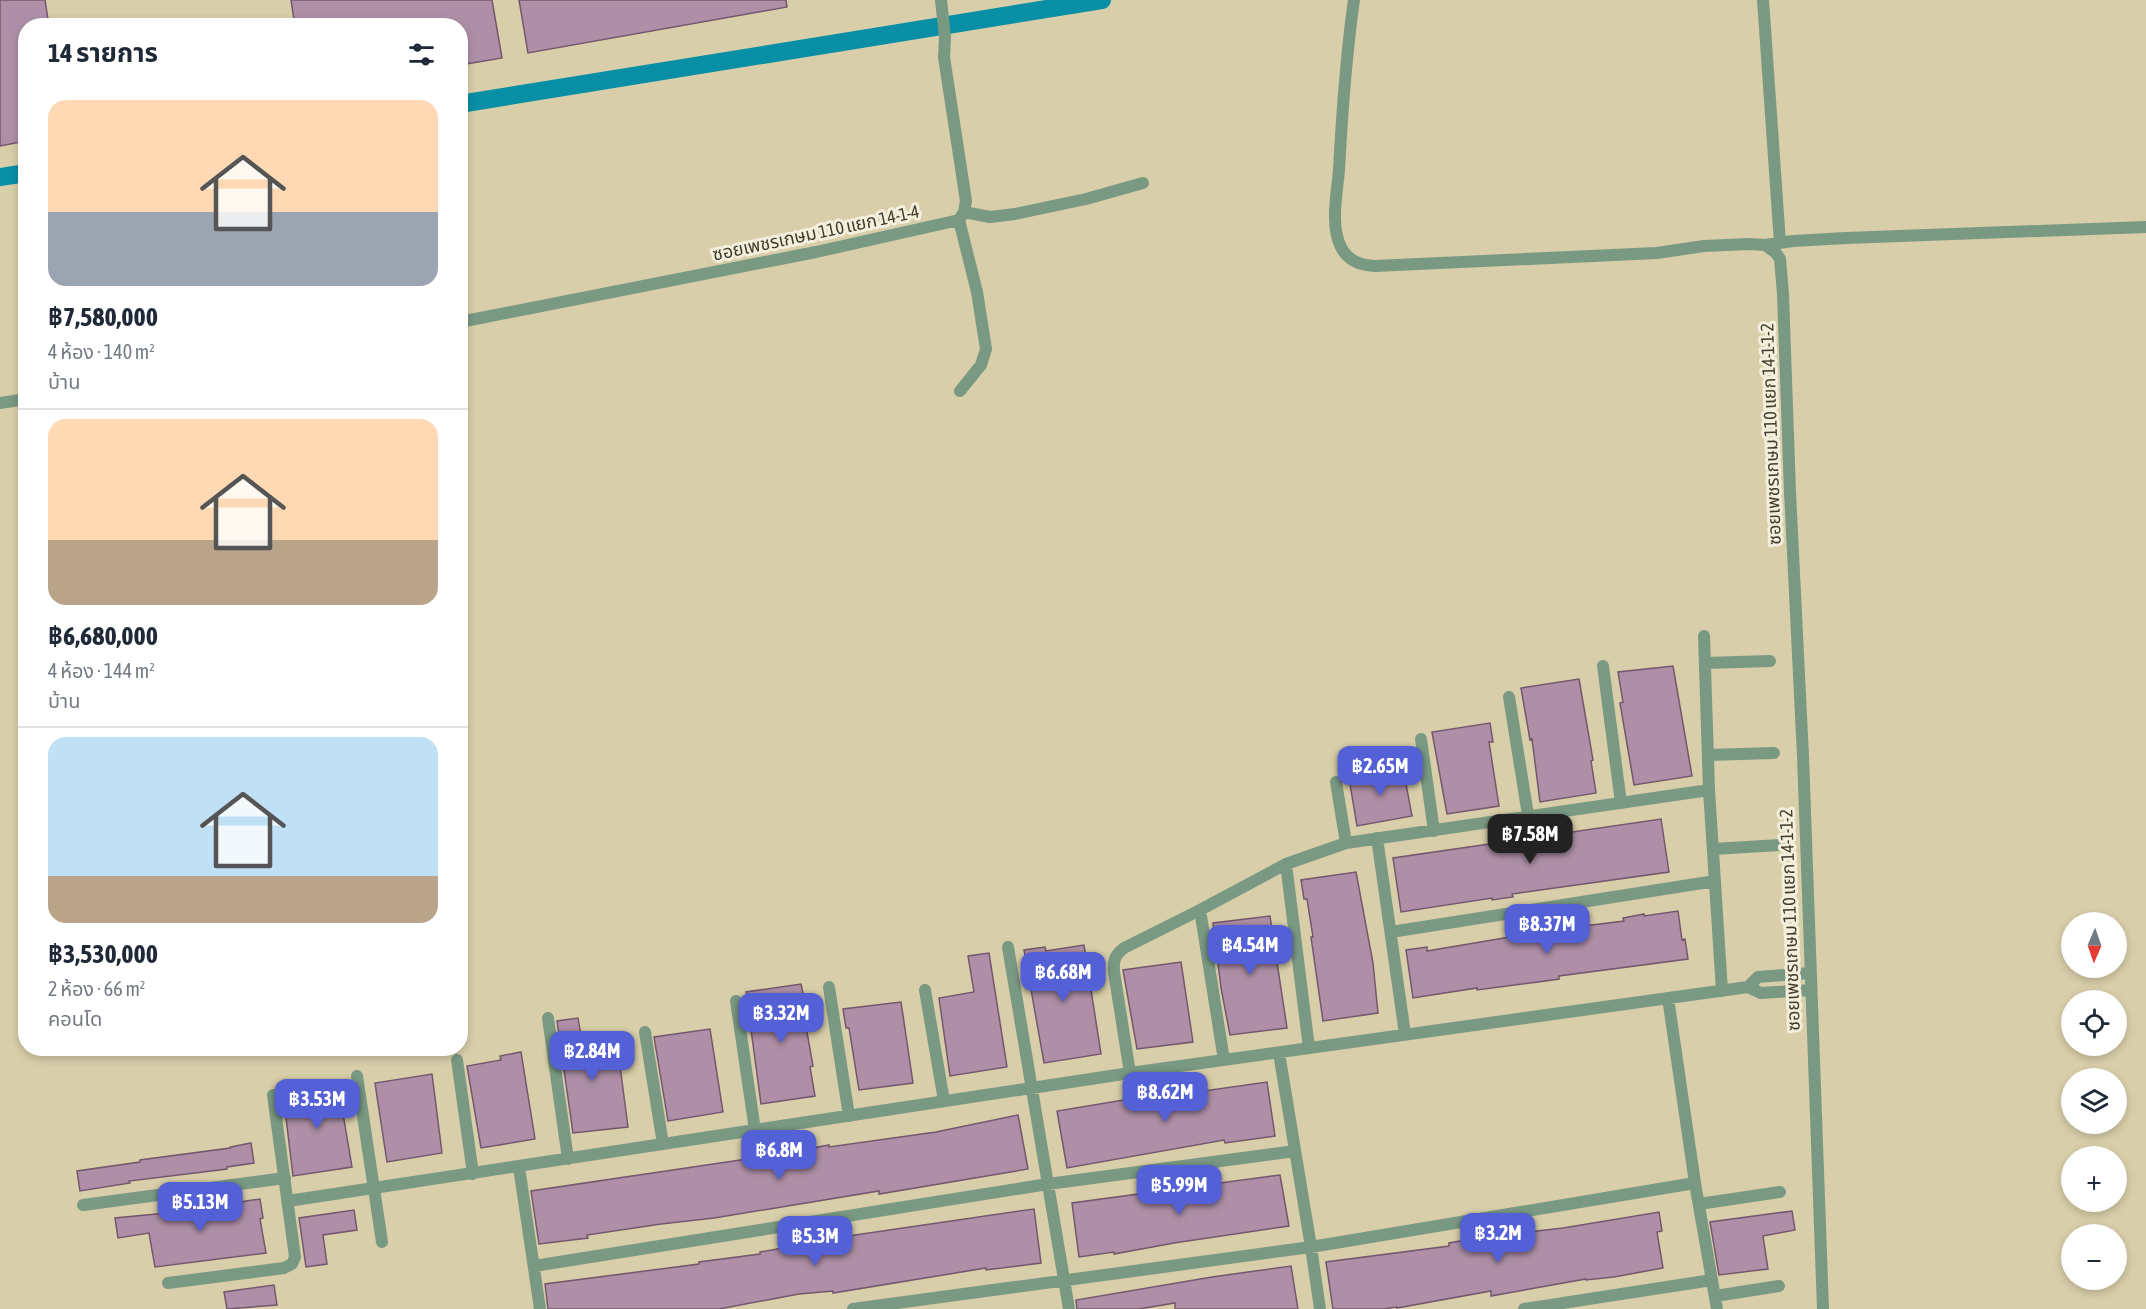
<!DOCTYPE html>
<html lang="th">
<meta charset="utf-8">
<style>
:root{--surface:#fff;--page:#f6f6f7;--text:#1f2937;--muted:#747a83;--line:#e0e1e3;--accent:#5460d6}
body{margin:0;font-family:"Asap Condensed","Noto Sans Thai",sans-serif;background:var(--page);color:var(--text);height:100vh;display:flex;flex-direction:column;font-size:22px;white-space:nowrap}
*{box-sizing:border-box;margin:0}
p{font-size:20px;color:var(--muted)}
.icon{flex:none;width:33px;height:33px;fill:none;stroke:currentColor;stroke-width:2;stroke-linecap:round;stroke-linejoin:round}
.map{position:relative;flex:1;overflow:hidden}
.sheet{position:absolute;left:18px;top:18px;width:450px;height:1038px;display:flex;flex-direction:column;background:var(--surface);border-radius:24px;box-shadow:0 3px 9px #0003}
.sheet>*{flex:none}
.needle{width:39px;rotate:182deg}
.controls{position:absolute;left:2061px;top:912px;display:grid;gap:12px}
.controls a{display:grid;place-items:center;width:66px;height:66px;border-radius:50%;background:var(--surface);box-shadow:0 3px 9px #0003;font-size:30px}
.price{position:absolute;translate:-50% -51px;padding:0 14px;border-radius:12px;background:var(--accent);color:#fff;font-size:20px;line-height:39px;filter:drop-shadow(0 2px 3px #0008)}
.price::after{content:'';position:absolute;left:50%;top:36px;width:18px;height:14px;margin-left:-9px;background:inherit;clip-path:polygon(0 0,100% 0,50% 100%)}
.price.current{background:#222;color:#fff}
ul{padding:0;list-style:none}
li{display:grid;align-content:center;gap:12px;height:318px;padding:0 30px}
li+li{border-top:2px solid var(--line)}
li span{display:grid;place-items:center;height:186px;border-radius:18px;color:#555}
li>.icon{margin-inline-start:auto}
span .icon{width:108px;height:108px;fill:#fffc;stroke-width:1}
li b{font-size:26px}
h2{display:flex;justify-content:space-between;align-items:center;height:72px;padding:0 30px;font-size:26px}
.map>svg:first-child{display:block}
</style>
<div class="map">
<svg width="2146" height="1309" viewBox="0 0 2146 1309">
<rect width="100%" height="100%" fill="#d8cea9"/>
<g fill="none" stroke-linecap="round" stroke-linejoin="round">
<path stroke="#088fa6" stroke-width="18" d="M 460,104 L 1102,0
M 0,177 L 26,173"/>
</g>
<path fill="#ae8fa7" stroke="#74576d" stroke-width="1.5" d="M 0,0 L 45,0 L 49,26 L 26,26 L 26,141 L 0,146 Z
M 291,0 L 492,0 L 502,58 L 460,65 L 460,26 L 295,26 Z
M 519,0 L 786,0 L 787,7 L 528,53 Z
M 1673,666 L 1692,776 L 1634,785 L 1620,703 L 1623,702 L 1618,672 Z
M 1579,679 L 1593,760 L 1591,761 L 1596,793 L 1540,802 L 1532,739 L 1530,740 L 1521,688 Z
M 1490,723 L 1493,742 L 1489,742 L 1499,806 L 1447,814 L 1432,732 Z
M 1403,768 L 1412,816 L 1357,826 L 1349,778 Z
M 1661,819 L 1669,872 L 1512,894 L 1513,897 L 1492,900 L 1492,898 L 1401,912 L 1393,858 Z
M 1356,872 L 1373,963 L 1378,1013 L 1323,1021 L 1311,937 L 1313,937 L 1307,899 L 1304,899 L 1301,880 Z
M 1678,911 L 1682,940 L 1685,939 L 1688,959 L 1559,976 L 1559,979 L 1538,982 L 1477,990 L 1477,988 L 1413,998 L 1406,950 L 1427,947 L 1427,951 L 1551,930 L 1624,921 L 1623,918 L 1644,914 L 1644,916 Z
M 1270,916 L 1287,1028 L 1230,1035 L 1221,988 L 1213,923 Z
M 1084,945 L 1101,1054 L 1044,1063 L 1024,950 L 1045,947 L 1046,951 Z
M 989,953 L 1007,1067 L 950,1076 L 939,998 L 974,992 L 968,956 Z
M 1181,962 L 1193,1042 L 1137,1049 L 1123,970 Z
M 801,984 L 805,1003 L 802,1004 L 813,1066 L 810,1067 L 815,1096 L 761,1104 L 746,992 Z
M 901,1002 L 913,1083 L 859,1090 L 849,1028 L 846,1028 L 843,1009 Z
M 578,1018 L 583,1048 L 617,1043 L 628,1127 L 573,1133 L 557,1021 Z
M 710,1029 L 723,1112 L 668,1121 L 654,1037 Z
M 521,1052 L 535,1139 L 481,1148 L 467,1066 L 501,1060 L 500,1056 Z
M 432,1074 L 442,1153 L 387,1162 L 375,1083 Z
M 1267,1082 L 1275,1136 L 1225,1143 L 1224,1140 L 1067,1168 L 1057,1111 L 1172,1092 L 1172,1094 L 1204,1089 L 1204,1091 Z
M 338,1084 L 352,1167 L 293,1176 L 283,1093 Z
M 1018,1115 L 1028,1169 L 879,1194 L 879,1191 L 714,1218 L 661,1224 L 587,1235 L 588,1238 L 539,1244 L 531,1191 L 768,1156 L 829,1145 L 829,1147 L 936,1132 Z
M 251,1143 L 254,1163 L 227,1167 L 227,1169 L 129,1181 L 130,1183 L 80,1191 L 77,1171 L 140,1162 L 140,1160 L 230,1148 L 230,1147 Z
M 1280,1175 L 1289,1226 L 1174,1243 L 1114,1254 L 1114,1252 L 1079,1257 L 1072,1203 Z
M 260,1199 L 263,1218 L 260,1219 L 266,1253 L 155,1267 L 149,1233 L 118,1238 L 115,1218 L 167,1213 Z
M 1034,1209 L 1041,1263 L 986,1270 L 986,1268 L 833,1293 L 833,1291 L 799,1294 L 719,1309 L 548,1309 L 545,1284 L 699,1264 L 699,1262 L 760,1254 L 760,1252 L 855,1235 Z
M 354,1210 L 357,1230 L 323,1235 L 327,1264 L 306,1267 L 299,1218 Z
M 1792,1211 L 1795,1230 L 1763,1236 L 1768,1269 L 1719,1275 L 1710,1222 Z
M 1659,1212 L 1662,1231 L 1657,1232 L 1663,1268 L 1614,1277 L 1586,1280 L 1586,1279 L 1491,1296 L 1491,1291 L 1397,1308 L 1397,1307 L 1383,1309 L 1333,1309 L 1326,1262 L 1449,1246 L 1449,1243 L 1483,1237 L 1563,1228 Z
M 1291,1266 L 1298,1309 L 1175,1309 L 1175,1303 L 1139,1309 L 1077,1309 L 1076,1300 L 1212,1277 Z
M 274,1285 L 277,1305 L 227,1309 L 224,1292 Z"/>
<g fill="none" stroke-linecap="round" stroke-linejoin="round">
<path stroke="#7a9983" stroke-width="12" d="M 1354,0 C 1346,56 1342,113 1339,170 C 1337,193 1330,226 1341,247 C 1348,261 1360,265 1375,266 L 1657,253 L 1704,246 L 1749,244 L 1765,245 L 1776,253 L 1780,259 L 1783,294 L 1790,492 L 1803,756 L 1823,1309
M 1763,0 L 1780,243
M 964,212 L 990,217 L 1015,214 L 1086,199 L 1143,183
M 959,220 L 977,292 L 986,349 L 981,365 L 960,391
M 1765,245 L 1793,241 L 1846,238 L 2146,227
M 460,322 L 816,252 L 959,220 L 964,212 L 966,201 L 944,57 L 945,37 L 941,0
M 0,403 L 26,399
M 1704,636 L 1709,790 L 1722,991
M 1705,663 L 1770,661
M 1603,666 L 1621,803
M 1509,697 L 1528,815
M 1421,739 L 1434,831
M 1709,755 L 1774,753
M 1336,782 L 1346,843
M 1377,838 L 1405,1034
M 1713,849 L 1780,845
M 1286,864 L 1309,1048
M 1200,910 L 1224,1060
M 1391,932 L 1715,881
M 1008,947 L 1069,1309
M 829,987 L 849,1116
M 1748,987 L 1758,977 L 1810,973
M 925,990 L 944,1101
M 1668,998 L 1695,1183 L 1717,1309
M 736,1001 L 755,1130
M 548,1018 L 568,1159
M 645,1032 L 663,1144
M 1279,1053 L 1311,1247 L 1320,1309
M 457,1060 L 473,1174
M 1130,1073 L 1114,972 C 1113,960 1115,955 1124,948 L 1200,910 L 1286,864 L 1346,843 L 1709,790
M 357,1076 L 382,1242
M 519,1167 L 540,1309
M 288,1201 L 1130,1073 L 1748,987 L 1761,993 L 1811,990
M 1699,1204 L 1780,1192
M 83,1205 L 285,1178
M 534,1266 L 1048,1184 L 1295,1151
M 168,1283 L 284,1268 L 292,1264 L 295,1257 L 273,1095
M 1715,1296 L 1779,1286
M 853,1309 L 1311,1247 L 1695,1183
M 1524,1309 L 1712,1280"/>
</g>
<g text-anchor="middle" stroke-width="6" stroke-linejoin="round" paint-order="stroke">
<g font-size="18" fill="#403c2d" stroke="#f4efdc">
<text transform="translate(816 233) rotate(-12)" y="6">ซอยเพชรเกษม 110 แยก 14-1-4</text>
<text transform="translate(1771 434) rotate(-92)" y="6">ซอยเพชรเกษม 110 แยก 14-1-1-2</text>
<text transform="translate(1790 920) rotate(-92)" y="6">ซอยเพชรเกษม 110 แยก 14-1-1-2</text>
</g>
</g>
</svg>
<div class="controls">
<a><svg class="needle" viewBox="-14 -14 28 28"><path d="M0-13l5 13h-10z" fill="#e53935"/><path d="M0 13l5-13h-10z" fill="#747a83"/></svg></a>
<a><svg class="icon" aria-label="locate" viewBox="0 0 24 24"><circle cx="12" cy="12" r="6"/><path d="M12 2v4M12 18v4M2 12h4M18 12h4"/></svg></a>
<a><svg class="icon" aria-label="layers" viewBox="0 0 24 24"><path d="M12 4l9 5-9 5-9-5zM3 14l9 5 9-5"/></svg></a>
<a>+</a>
<a>−</a>
</div>
<b class="price" style="left:1380px;top:797px">฿2.65M</b>
<b class="price current" style="left:1530px;top:865px">฿7.58M</b>
<b class="price" style="left:1547px;top:955px">฿8.37M</b>
<b class="price" style="left:1250px;top:976px">฿4.54M</b>
<b class="price" style="left:1063px;top:1003px">฿6.68M</b>
<b class="price" style="left:781px;top:1044px">฿3.32M</b>
<b class="price" style="left:592px;top:1082px">฿2.84M</b>
<b class="price" style="left:1165px;top:1123px">฿8.62M</b>
<b class="price" style="left:317px;top:1130px">฿3.53M</b>
<b class="price" style="left:779px;top:1181px">฿6.8M</b>
<b class="price" style="left:1179px;top:1216px">฿5.99M</b>
<b class="price" style="left:200px;top:1233px">฿5.13M</b>
<b class="price" style="left:1498px;top:1264px">฿3.2M</b>
<b class="price" style="left:815px;top:1267px">฿5.3M</b>
<section class="sheet">
<h2>14 รายการ<svg class="icon" aria-label="filters" viewBox="0 0 24 24"><path d="M4 7h16M4 17h16"/><circle cx="9" cy="7" r="2"/><circle cx="15" cy="17" r="2"/></svg></h2>
<ul>
<li><span style="background:linear-gradient(#ffd9b3 60%,#9aa5b1 0)"><svg class="icon" aria-label="home" viewBox="0 0 24 24"><path d="M3 11l9-7 9 7M6 9v11h12V9"/></svg></span><div><b>฿7,580,000</b><p>4 ห้อง · 140 m²</p><p>บ้าน</p></div></li>
<li><span style="background:linear-gradient(#ffd9b3 65%,#b9a48a 0)"><svg class="icon" aria-label="home" viewBox="0 0 24 24"><path d="M3 11l9-7 9 7M6 9v11h12V9"/></svg></span><div><b>฿6,680,000</b><p>4 ห้อง · 144 m²</p><p>บ้าน</p></div></li>
<li><span style="background:linear-gradient(#bfe0f5 75%,#b9a48a 0)"><svg class="icon" aria-label="home" viewBox="0 0 24 24"><path d="M3 11l9-7 9 7M6 9v11h12V9"/></svg></span><div><b>฿3,530,000</b><p>2 ห้อง · 66 m²</p><p>คอนโด</p></div></li>
</ul>
</section>
</div>
